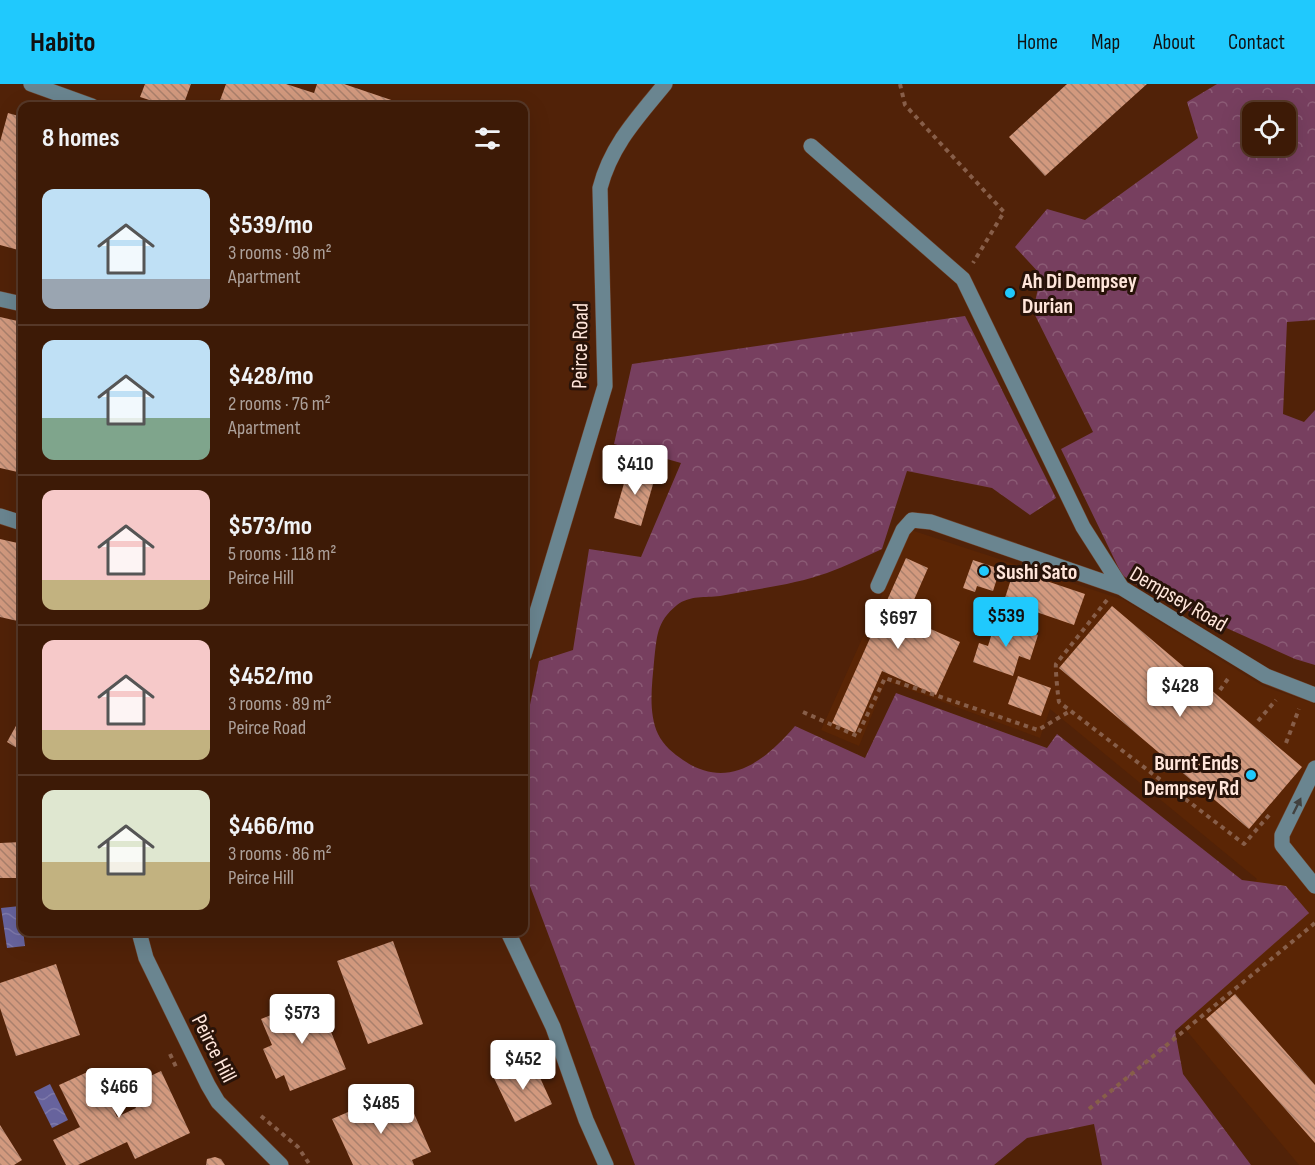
<!DOCTYPE html>
<meta charset="utf-8">
<style>
:root{--surface:#3d1a06;--page:#442310;--text:#f1f3f6;--muted:#ada19b;--line:#563828;--accent:#20c9fd}
body{margin:0;font-family:"Sofia Sans Condensed",sans-serif;background:var(--page);color:var(--text);height:100vh;display:flex;flex-direction:column;font-size:22px;white-space:nowrap}
*{box-sizing:border-box;margin:0}
p{font-size:20px;color:var(--muted)}
.icon{flex:none;width:33px;height:33px;fill:none;stroke:currentColor;stroke-width:2;stroke-linecap:round;stroke-linejoin:round}
.map{position:relative;flex:1;overflow:hidden}
.sheet{position:absolute;left:18px;top:18px;width:510px;height:834px;display:flex;flex-direction:column;background:var(--surface);border-radius:12px;box-shadow:0 6px 24px #0002,0 0 0 2px var(--line)}
.sheet>*{flex:none}
.buttons{position:absolute;left:1242px;top:18px;display:grid;gap:12px}
.buttons a{display:grid;place-items:center;width:54px;height:54px;border-radius:12px;background:var(--surface);box-shadow:0 6px 24px #0002,0 0 0 2px var(--line);font-size:30px}
.price{position:absolute;translate:-50% -51px;padding:0 14px;border-radius:6px;background:#fff;color:#222;font-size:20px;line-height:39px;filter:drop-shadow(0 2px 3px #0008)}
.price::after{content:'';position:absolute;left:50%;top:36px;width:18px;height:14px;margin-left:-9px;background:inherit;clip-path:polygon(0 0,100% 0,50% 100%)}
.price.active{background:var(--accent);color:#111}
ul{padding:0;list-style:none}
li{display:flex;align-items:center;gap:18px;height:150px;padding:0 24px}
li+li{border-top:2px solid var(--line)}
li span{display:grid;place-items:center;flex:none;width:168px;height:120px;border-radius:12px;color:#555}
li>.icon{margin-inline-start:auto}
span .icon{width:72px;height:72px;fill:#fffc;stroke-width:1}
li b{font-size:26px}
h2{display:flex;justify-content:space-between;align-items:center;height:72px;padding:0 24px;font-size:26px}
header{display:flex;align-items:center;gap:36px;box-sizing:border-box;height:84px;padding:0 30px;background:var(--accent);color:#111}
header strong{font-size:28px}
nav{display:flex;gap:33px;margin-inline-start:auto;font-size:21px}
.map>svg:first-child{display:block}
</style>
<header>
<strong>Habito</strong>
<nav><a>Home</a><a>Map</a><a>About</a><a>Contact</a></nav>
</header>
<div class="map">
<svg width="1315" height="1081" viewBox="0 0 1315 1081">
<defs>
<pattern id="forest-crowns" width="20" height="18" patternUnits="userSpaceOnUse" patternTransform="scale(1.5)"><rect width="20" height="18" fill="#773f5f"/><path d="M2 6a3 3 0 1 1 6 0M12 15a3 3 0 1 1 6 0" fill="none" stroke="#8b5b75"/></pattern>
<pattern id="water-waves" width="16" height="10" patternUnits="userSpaceOnUse" patternTransform="scale(1.5)"><rect width="16" height="10" fill="#67639d"/><path d="M0 5q4-4 8 0t8 0" fill="none" stroke="#7e79aa"/></pattern>
<pattern id="building-back-hatch" width="6" height="6" patternUnits="userSpaceOnUse" patternTransform="scale(1.5)"><rect width="6" height="6" fill="#d2997e"/><path d="M-1 5l2 2M0 0l6 6M5-1l2 2" fill="none" stroke="#aa806c"/></pattern>
</defs>
<rect width="100%" height="100%" fill="#512208"/>
<path fill="#5a2505" d="M 911,446 L 1124,516 L 1263,602 L 1315,620 L 1315,1081 L 1299,1081 L 1160,915 L 1257,795 L 1050,625 L 1040,654 L 886,597 L 859,662 L 821,646 Z"/>
<path fill="url(#forest-crowns)" fill-rule="evenodd" d="M 1217,0 L 1315,0 L 1315,236 L 1287,238 L 1283,330 L 1304,338 L 1315,326 L 1315,581 L 1295,575 L 1151,510 L 1122,491 L 1061,365 L 1093,348 L 1033,227 L 1041,191 L 1015,163 L 1047,125 L 1085,136 L 1198,54 L 1187,18 ZM 1252,28 L 1286,28 L 1286,62 L 1252,62 Z
M 965,232 L 1056,414 L 1030,431 L 992,404 L 907,387 L 882,465 C 864,473 846,482 827,489 C 793,501 756,505 720,512 C 705,514 690,511 677,521 C 656,538 657,553 654,578 C 652,601 648,628 658,650 C 663,661 674,670 683,676 C 728,707 765,677 795,642 L 865,674 L 896,609 L 1047,664 L 1057,650 L 1242,796 L 1286,802 L 1309,829 L 1175,947 L 1183,990 L 1251,1081 L 1102,1081 L 1094,1040 L 1027,1054 L 994,1081 L 635,1081 L 524,786 L 524,650 L 539,577 L 573,566 L 589,465 L 641,473 L 681,379 L 614,360 L 632,280 Z"/>
<path fill="url(#water-waves)" d="M 20,822 L 25,862 L 7,864 L 1,824 Z
M 50,1000 L 68,1036 L 52,1044 L 34,1008 Z"/>
<path fill="url(#building-back-hatch)" d="M 145,0 L 191,0 L 183,22 L 168,22 L 140,13 Z
M 226,0 L 286,0 L 314,9 L 317,0 L 344,0 L 409,22 L 218,22 Z
M 1067,0 L 1147,0 L 1045,92 L 1009,53 Z
M 8,29 L 22,33 L 22,167 L 0,161 L 0,58 Z
M 0,233 L 22,238 L 22,389 L 0,384 Z
M 629,382 L 656,390 L 641,442 L 614,434 Z
M 0,455 L 22,460 L 22,538 L 0,533 Z
M 906,474 L 928,484 L 906,534 L 960,558 L 936,611 L 882,587 L 855,649 L 832,639 Z
M 973,476 L 1000,485 L 993,507 L 977,502 L 975,508 L 963,504 Z
M 524,477 L 529,478 L 524,498 Z
M 1014,486 L 1085,510 L 1074,541 L 1004,517 Z
M 1112,522 L 1302,683 L 1249,745 L 1059,584 Z
M 996,536 L 1038,551 L 1030,576 L 1019,572 L 1013,592 L 973,578 L 979,559 L 988,562 Z
M 1018,592 L 1051,604 L 1041,632 L 1008,620 Z
M 22,631 L 22,667 L 7,658 Z
M 22,758 L 22,844 L 19,844 L 17,794 L 0,794 L 0,759 Z
M 335,848 L 369,848 L 369,849 L 336,854 Z
M 393,857 L 423,940 L 368,960 L 337,877 Z
M 56,880 L 80,951 L 16,972 L 0,924 L 0,899 Z
M 1235,910 L 1315,1001 L 1315,1059 L 1206,935 Z
M 317,913 L 346,985 L 290,1007 L 284,991 L 276,995 L 263,965 L 272,961 L 261,935 Z
M 532,976 L 552,1020 L 515,1038 L 494,994 Z
M 94,985 L 117,1033 L 136,1024 L 127,1003 L 161,987 L 190,1049 L 135,1075 L 127,1058 L 78,1081 L 66,1081 L 53,1056 L 80,1043 L 59,1001 Z
M 385,1012 L 394,1033 L 412,1025 L 431,1068 L 412,1076 L 414,1081 L 353,1081 L 332,1035 Z
M 0,1041 L 22,1076 L 14,1081 L 0,1081 Z
M 215,1073 L 221,1075 L 225,1081 L 206,1081 L 207,1075 Z"/>
<g fill="none" stroke-linecap="round" stroke-linejoin="round">
<defs>
<path id="minor" d="M 31,0 L 92,22
M 811,62 L 963,195 L 1083,443 L 1122,504
M 0,215 L 22,220
M 0,432 L 22,439
M 878,502 L 903,446 L 912,436 L 931,438 L 1122,504 L 1266,592 L 1315,611
M 524,571 L 605,302 L 600,104 C 611,61 638,33 665,0
M 1315,684 L 1282,751 L 1282,761 L 1315,802
M 139,848 L 146,874 L 208,1001 L 218,1018 L 281,1081
M 508,848 L 553,943 L 586,1036 L 606,1081"/>
</defs>
<use href="#minor" stroke="#6d412a" stroke-width="16"/>
<path stroke="#875e49" stroke-width="4" stroke-dasharray="4.5 4.5" stroke-linecap="butt" d="M 900,0 L 905,21 L 1004,128 L 973,179
M 1107,516 L 1056,580 C 1055,582 1058,614 1059,618 L 1244,760 L 1270,730
M 1220,606 L 1230,592
M 803,628 L 857,652 L 885,594 L 1038,646 L 1070,627
M 1258,637 L 1276,616
M 1286,659 L 1299,625
M 170,970 L 177,985
M 1089,1025 L 1315,839
M 261,1032 L 298,1063 L 310,1081"/>
<use href="#minor" stroke="#6a8590" stroke-width="15"/>
</g>
<defs><path id="oneway-solid" d="M-6-.8H1V-3.2L6.5 0L1 3.2V.8H-6Z" transform="scale(1.5)"/></defs>
<use fill="#42413f" href="#oneway-solid" transform="translate(1297 722) rotate(-64)"/>
<g fill="#20c9fd" stroke="#281309" stroke-width="2">
<circle cx="1010" cy="209" r="6"/>
<circle cx="984" cy="487" r="6"/>
<circle cx="1251" cy="691" r="6"/>
</g>
<g text-anchor="middle" stroke-width="6" stroke-linejoin="round" paint-order="stroke">
<g font-size="22" font-weight="bold" fill="#ffe6db" stroke="#281309" text-anchor="start">
<text x="1022" y="204">Ah Di Dempsey<tspan x="1022" dy="25">Durian</tspan></text>
<text x="996" y="495">Sushi Sato</text>
<text x="1239" y="686" text-anchor="end">Burnt Ends<tspan x="1239" dy="25">Dempsey Rd</tspan></text>
</g>
<g font-size="22" fill="#ffe6db" stroke="#281309">
<text transform="translate(579 262) rotate(-89)" y="8">Peirce Road</text>
<text transform="translate(1179 514) rotate(30)" y="8">Dempsey Road</text>
<text transform="translate(215 964) rotate(63)" y="8">Peirce Hill</text>
</g>
</g>
</svg>
<div class="buttons">
<a><svg class="icon" aria-label="locate" viewBox="0 0 24 24"><circle cx="12" cy="12" r="6"/><path d="M12 2v4M12 18v4M2 12h4M18 12h4"/></svg></a>
</div>
<b class="price" style="left:635px;top:412px">$410</b>
<b class="price active" style="left:1006px;top:564px">$539</b>
<b class="price" style="left:898px;top:566px">$697</b>
<b class="price" style="left:1180px;top:634px">$428</b>
<b class="price" style="left:302px;top:961px">$573</b>
<b class="price" style="left:523px;top:1007px">$452</b>
<b class="price" style="left:119px;top:1035px">$466</b>
<b class="price" style="left:381px;top:1051px">$485</b>
<section class="sheet">
<h2>8 homes<svg class="icon" aria-label="filters" viewBox="0 0 24 24"><path d="M4 7h16M4 17h16"/><circle cx="9" cy="7" r="2"/><circle cx="15" cy="17" r="2"/></svg></h2>
<ul>
<li><span style="background:linear-gradient(#bfe0f5 75%,#9aa5b1 0)"><svg class="icon" aria-label="home" viewBox="0 0 24 24"><path d="M3 11l9-7 9 7M6 9v11h12V9"/></svg></span><div><b>$539/mo</b><p>3 rooms · 98 m²</p><p>Apartment</p></div></li>
<li><span style="background:linear-gradient(#bfe0f5 65%,#7fa58c 0)"><svg class="icon" aria-label="home" viewBox="0 0 24 24"><path d="M3 11l9-7 9 7M6 9v11h12V9"/></svg></span><div><b>$428/mo</b><p>2 rooms · 76 m²</p><p>Apartment</p></div></li>
<li><span style="background:linear-gradient(#f6c9c9 75%,#c2b280 0)"><svg class="icon" aria-label="home" viewBox="0 0 24 24"><path d="M3 11l9-7 9 7M6 9v11h12V9"/></svg></span><div><b>$573/mo</b><p>5 rooms · 118 m²</p><p>Peirce Hill</p></div></li>
<li><span style="background:linear-gradient(#f6c9c9 75%,#c2b280 0)"><svg class="icon" aria-label="home" viewBox="0 0 24 24"><path d="M3 11l9-7 9 7M6 9v11h12V9"/></svg></span><div><b>$452/mo</b><p>3 rooms · 89 m²</p><p>Peirce Road</p></div></li>
<li><span style="background:linear-gradient(#dfe7d0 60%,#c2b280 0)"><svg class="icon" aria-label="home" viewBox="0 0 24 24"><path d="M3 11l9-7 9 7M6 9v11h12V9"/></svg></span><div><b>$466/mo</b><p>3 rooms · 86 m²</p><p>Peirce Hill</p></div></li>
</ul>
</section>
</div>
